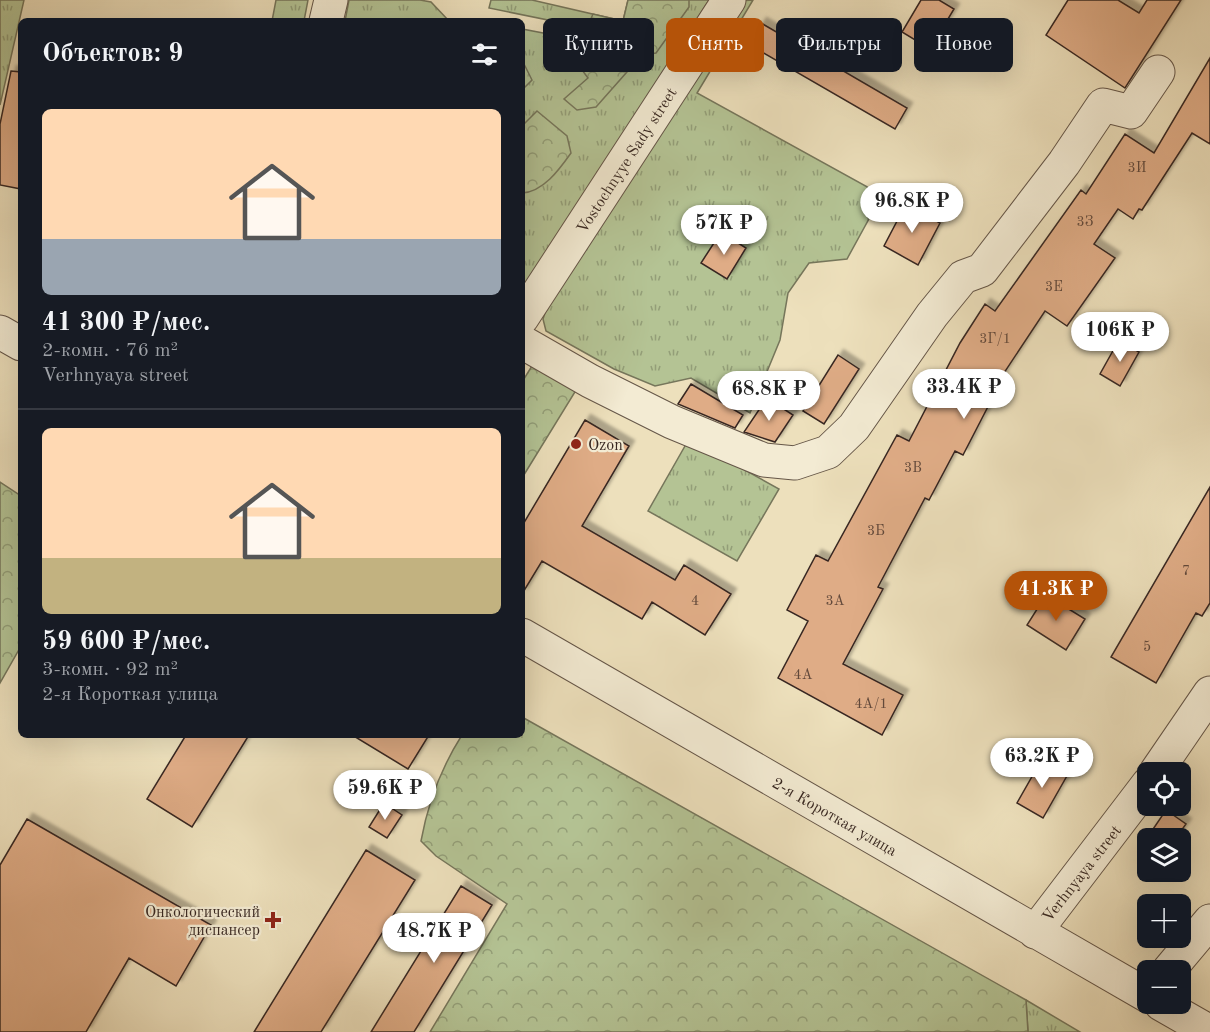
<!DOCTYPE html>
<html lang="ru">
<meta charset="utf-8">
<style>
:root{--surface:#171b24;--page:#20242c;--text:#f1f3f6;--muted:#9ea1a6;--line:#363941;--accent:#b45309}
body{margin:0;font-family:"Old Standard TT",serif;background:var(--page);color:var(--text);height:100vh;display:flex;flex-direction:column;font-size:22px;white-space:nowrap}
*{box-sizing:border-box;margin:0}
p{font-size:20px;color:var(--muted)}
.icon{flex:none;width:33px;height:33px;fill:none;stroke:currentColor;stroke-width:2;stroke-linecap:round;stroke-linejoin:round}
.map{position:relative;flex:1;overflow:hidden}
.panel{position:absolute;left:18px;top:18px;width:507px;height:720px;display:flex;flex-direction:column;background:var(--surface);border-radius:9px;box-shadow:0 6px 24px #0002}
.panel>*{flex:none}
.guide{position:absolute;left:543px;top:18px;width:570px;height:54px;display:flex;gap:12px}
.fabs{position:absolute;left:1137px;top:762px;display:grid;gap:12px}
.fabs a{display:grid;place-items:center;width:54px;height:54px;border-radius:9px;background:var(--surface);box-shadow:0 6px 24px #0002;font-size:30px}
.price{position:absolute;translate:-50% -51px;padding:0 14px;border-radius:21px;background:#fff;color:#222;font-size:20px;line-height:39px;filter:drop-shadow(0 2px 3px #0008)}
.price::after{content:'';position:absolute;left:50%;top:36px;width:18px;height:14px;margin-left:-9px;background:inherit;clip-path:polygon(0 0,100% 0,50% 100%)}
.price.active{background:var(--accent);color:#fff}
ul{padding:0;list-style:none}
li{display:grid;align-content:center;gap:12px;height:318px;padding:0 24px}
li+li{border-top:2px solid var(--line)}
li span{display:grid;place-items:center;height:186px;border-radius:9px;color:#555}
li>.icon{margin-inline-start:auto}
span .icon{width:108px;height:108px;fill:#fffc;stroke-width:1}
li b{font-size:26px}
h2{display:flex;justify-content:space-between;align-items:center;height:72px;padding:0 24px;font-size:26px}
.chip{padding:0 21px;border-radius:9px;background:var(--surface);box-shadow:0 6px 24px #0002;font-size:21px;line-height:54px}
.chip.active{background:var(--accent);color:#fff}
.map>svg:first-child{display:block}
</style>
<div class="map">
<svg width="1210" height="1032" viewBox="0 0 1210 1032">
<defs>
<pattern id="grass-tufts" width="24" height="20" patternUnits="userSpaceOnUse" patternTransform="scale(1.5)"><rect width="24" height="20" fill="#b4c394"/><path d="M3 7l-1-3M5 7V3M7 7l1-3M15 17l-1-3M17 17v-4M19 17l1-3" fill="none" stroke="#939e78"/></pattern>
<pattern id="forest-crowns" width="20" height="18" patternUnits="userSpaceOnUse" patternTransform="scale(1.5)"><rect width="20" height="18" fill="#b4c394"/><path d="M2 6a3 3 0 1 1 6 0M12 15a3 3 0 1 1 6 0" fill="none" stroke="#939e78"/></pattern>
<filter id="shadow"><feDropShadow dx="5.5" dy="-5.5" stdDeviation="1.5" flood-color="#0004"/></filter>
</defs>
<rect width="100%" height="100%" fill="#ede0bc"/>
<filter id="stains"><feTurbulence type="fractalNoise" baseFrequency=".00333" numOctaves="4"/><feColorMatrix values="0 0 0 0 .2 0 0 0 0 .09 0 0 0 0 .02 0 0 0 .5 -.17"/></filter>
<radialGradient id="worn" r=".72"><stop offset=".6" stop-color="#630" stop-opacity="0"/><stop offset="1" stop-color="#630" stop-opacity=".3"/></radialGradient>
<path fill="url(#grass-tufts)" stroke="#76765b" stroke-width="1.5" d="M 0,0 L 24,0 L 0,105 Z
M 276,0 L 308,0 L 304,21 L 272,21 Z
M 349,0 L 420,0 L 431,2 L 449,21 L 345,21 Z
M 491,0 L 532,0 L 623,21 L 628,0 L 709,0 L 522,294 L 522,29 L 590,42 L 597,30 L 489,8 Z
M 753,0 L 697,93 L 882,195 L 847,259 L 809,263 L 788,293 L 780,340 L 750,413 L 691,378 L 655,386 L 614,369 L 546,331 L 543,319 L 550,298 L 737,1 Z
M 689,439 L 779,489 L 737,561 L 648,511 Z
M 1026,1000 L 1080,1032 L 1028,1032 Z"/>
<path fill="url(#forest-crowns)" stroke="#76765b" stroke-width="1.5" d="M 628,0 L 689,0 L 689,7 L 656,53 L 642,55 L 596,107 L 577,110 L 564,99 L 588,78 L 582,70 C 593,53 588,46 597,30 L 587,28 L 593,14 L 623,21 Z
M 522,60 L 532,80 L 522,90 Z
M 537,111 L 567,136 L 571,153 C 559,170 543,192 522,193 L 522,126 Z
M 535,361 L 578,387 L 522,478 L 522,382 Z
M 0,482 L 21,496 L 21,646 L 0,683 Z
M 522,717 L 1026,1000 L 1028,1032 L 430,1032 L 507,904 L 436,856 L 421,841 C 428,802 441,768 462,735 L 522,735 Z"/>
<path fill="#dfac86" stroke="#382822" stroke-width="1.5" filter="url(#shadow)" d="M 921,0 L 939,0 L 954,9 L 930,49 L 902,32 Z
M 1068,0 L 1118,0 L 1139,13 L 1147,0 L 1181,0 L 1125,88 L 1046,35 Z
M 761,23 L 907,108 L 895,129 L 748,44 Z
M 1210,58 L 1210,144 L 1192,133 L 1142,210 L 1139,209 L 1133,219 L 1118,209 L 1094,244 L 1115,258 L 1067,326 L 1045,311 L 992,391 L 995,393 L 963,455 L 955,451 L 929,500 L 925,498 L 878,587 L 883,589 L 843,664 L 903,695 L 882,735 L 778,678 L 808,621 L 787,610 L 816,555 L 828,561 L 897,435 L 909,441 L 960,343 L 985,304 L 995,311 L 1081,190 L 1086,194 L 1125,134 L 1154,153 Z
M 11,71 L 21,72 L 21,189 L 0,185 L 0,124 Z
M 906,204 L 940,223 L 918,265 L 884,246 Z
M 721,232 L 746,248 L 727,279 L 701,263 Z
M 1119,340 L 1139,352 L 1120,386 L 1100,374 Z
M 838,355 L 859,369 L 824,424 L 803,411 Z
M 691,384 L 743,415 L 735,428 L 678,404 Z
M 767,398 L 793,415 L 775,442 L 744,432 Z
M 585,420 L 629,446 L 582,526 L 675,580 L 684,565 L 731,594 L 705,635 L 652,602 L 642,619 L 542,561 L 522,594 L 522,526 Z
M 1210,487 L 1210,603 L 1202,616 L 1196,613 L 1156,683 L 1111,657 Z
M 1046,595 L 1085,619 L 1066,650 L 1027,625 Z
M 186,735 L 249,735 L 192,827 L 147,799 Z
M 352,735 L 429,735 L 408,769 Z
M 1042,759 L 1068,774 L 1043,818 L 1017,803 Z
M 384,803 L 402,815 L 387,838 L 369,827 Z
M 1166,810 L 1186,824 L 1176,838 L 1147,838 Z
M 27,819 L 211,925 L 176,986 L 129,958 L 86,1032 L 0,1032 L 0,865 Z
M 366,850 L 415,880 L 321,1032 L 254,1032 Z
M 461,886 L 492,905 L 414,1032 L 371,1032 Z"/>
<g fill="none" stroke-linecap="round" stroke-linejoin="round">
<defs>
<path id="minor" d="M 326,21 L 331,0
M 522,318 L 729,0
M 0,332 L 21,344
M 522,342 L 590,381 L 672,422 L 764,460 L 795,463 L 828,452 L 854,427 L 932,315 L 963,277 L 982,270 L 1064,163 L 1103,105 L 1131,112 L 1158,72
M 522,635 L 1148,996
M 1156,772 L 1210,693
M 1035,932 L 1148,784
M 1169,970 L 1210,921
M 1161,1004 L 1210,1032"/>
</defs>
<use href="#minor" stroke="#655648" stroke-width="35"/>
<use href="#minor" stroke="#f3ebd3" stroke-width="33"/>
</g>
<g fill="#8f2418" stroke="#f3ebd3" stroke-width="2">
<circle cx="576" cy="444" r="6"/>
<path d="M270 911h6v6h6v6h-6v6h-6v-6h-6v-6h6z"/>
</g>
<g text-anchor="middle" stroke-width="4.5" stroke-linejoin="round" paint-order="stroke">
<g font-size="14" fill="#62493b">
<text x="1137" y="172">3И</text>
<text x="1085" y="226">3З</text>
<text x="1054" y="291">3Е</text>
<text x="995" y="343">3Г/1</text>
<text x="913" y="472">3В</text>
<text x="876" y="535">3Б</text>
<text x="1186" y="575">7</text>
<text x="695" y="605">4</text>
<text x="835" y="605">3А</text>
<text x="1147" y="651">5</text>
<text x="803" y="679">4А</text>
<text x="871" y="708">4А/1</text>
</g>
<g font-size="16" fill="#382822" stroke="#f3ebd3">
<text transform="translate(626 160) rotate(-57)" y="6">Vostochnyye Sady street</text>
<text transform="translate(835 816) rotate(30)" y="6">2-я Короткая улица</text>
<text transform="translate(1081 873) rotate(-52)" y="6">Verhnyaya street</text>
</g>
<g font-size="16" fill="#382822" stroke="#f3ebd3" text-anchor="start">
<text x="588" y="450">Ozon</text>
<text x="260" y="917" text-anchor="end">Онкологический<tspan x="260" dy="18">диспансер</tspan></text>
</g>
</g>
<rect width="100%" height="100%" filter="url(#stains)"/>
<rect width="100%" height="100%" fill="url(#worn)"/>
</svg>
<div class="fabs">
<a><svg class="icon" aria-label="locate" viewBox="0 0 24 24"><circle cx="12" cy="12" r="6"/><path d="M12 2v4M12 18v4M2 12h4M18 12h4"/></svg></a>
<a><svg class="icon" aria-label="layers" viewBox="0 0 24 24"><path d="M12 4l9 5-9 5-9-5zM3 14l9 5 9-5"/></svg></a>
<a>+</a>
<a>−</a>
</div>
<b class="price" style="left:912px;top:234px">96.8K ₽</b>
<b class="price" style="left:724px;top:256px">57K ₽</b>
<b class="price" style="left:1120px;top:363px">106K ₽</b>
<b class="price" style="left:964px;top:420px">33.4K ₽</b>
<b class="price" style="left:769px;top:422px">68.8K ₽</b>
<b class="price active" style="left:1056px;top:622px">41.3K ₽</b>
<b class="price" style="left:1042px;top:789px">63.2K ₽</b>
<b class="price" style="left:385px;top:821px">59.6K ₽</b>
<b class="price" style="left:434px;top:964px">48.7K ₽</b>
<div class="guide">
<a class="chip">Купить</a>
<a class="chip active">Снять</a>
<a class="chip">Фильтры</a>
<a class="chip">Новое</a>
</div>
<section class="panel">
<h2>Объектов: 9<svg class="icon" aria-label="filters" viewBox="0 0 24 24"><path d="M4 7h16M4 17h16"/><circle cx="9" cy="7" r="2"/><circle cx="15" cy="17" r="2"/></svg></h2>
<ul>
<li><span style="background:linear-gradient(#ffd9b3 70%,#9aa5b1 0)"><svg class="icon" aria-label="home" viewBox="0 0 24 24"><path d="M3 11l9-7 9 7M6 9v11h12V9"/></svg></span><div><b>41 300 ₽/мес.</b><p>2-комн. · 76 m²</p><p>Verhnyaya street</p></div></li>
<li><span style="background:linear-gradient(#ffd9b3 70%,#c2b280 0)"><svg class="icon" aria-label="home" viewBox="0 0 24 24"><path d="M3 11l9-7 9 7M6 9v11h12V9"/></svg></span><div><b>59 600 ₽/мес.</b><p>3-комн. · 92 m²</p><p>2-я Короткая улица</p></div></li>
</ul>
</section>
</div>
